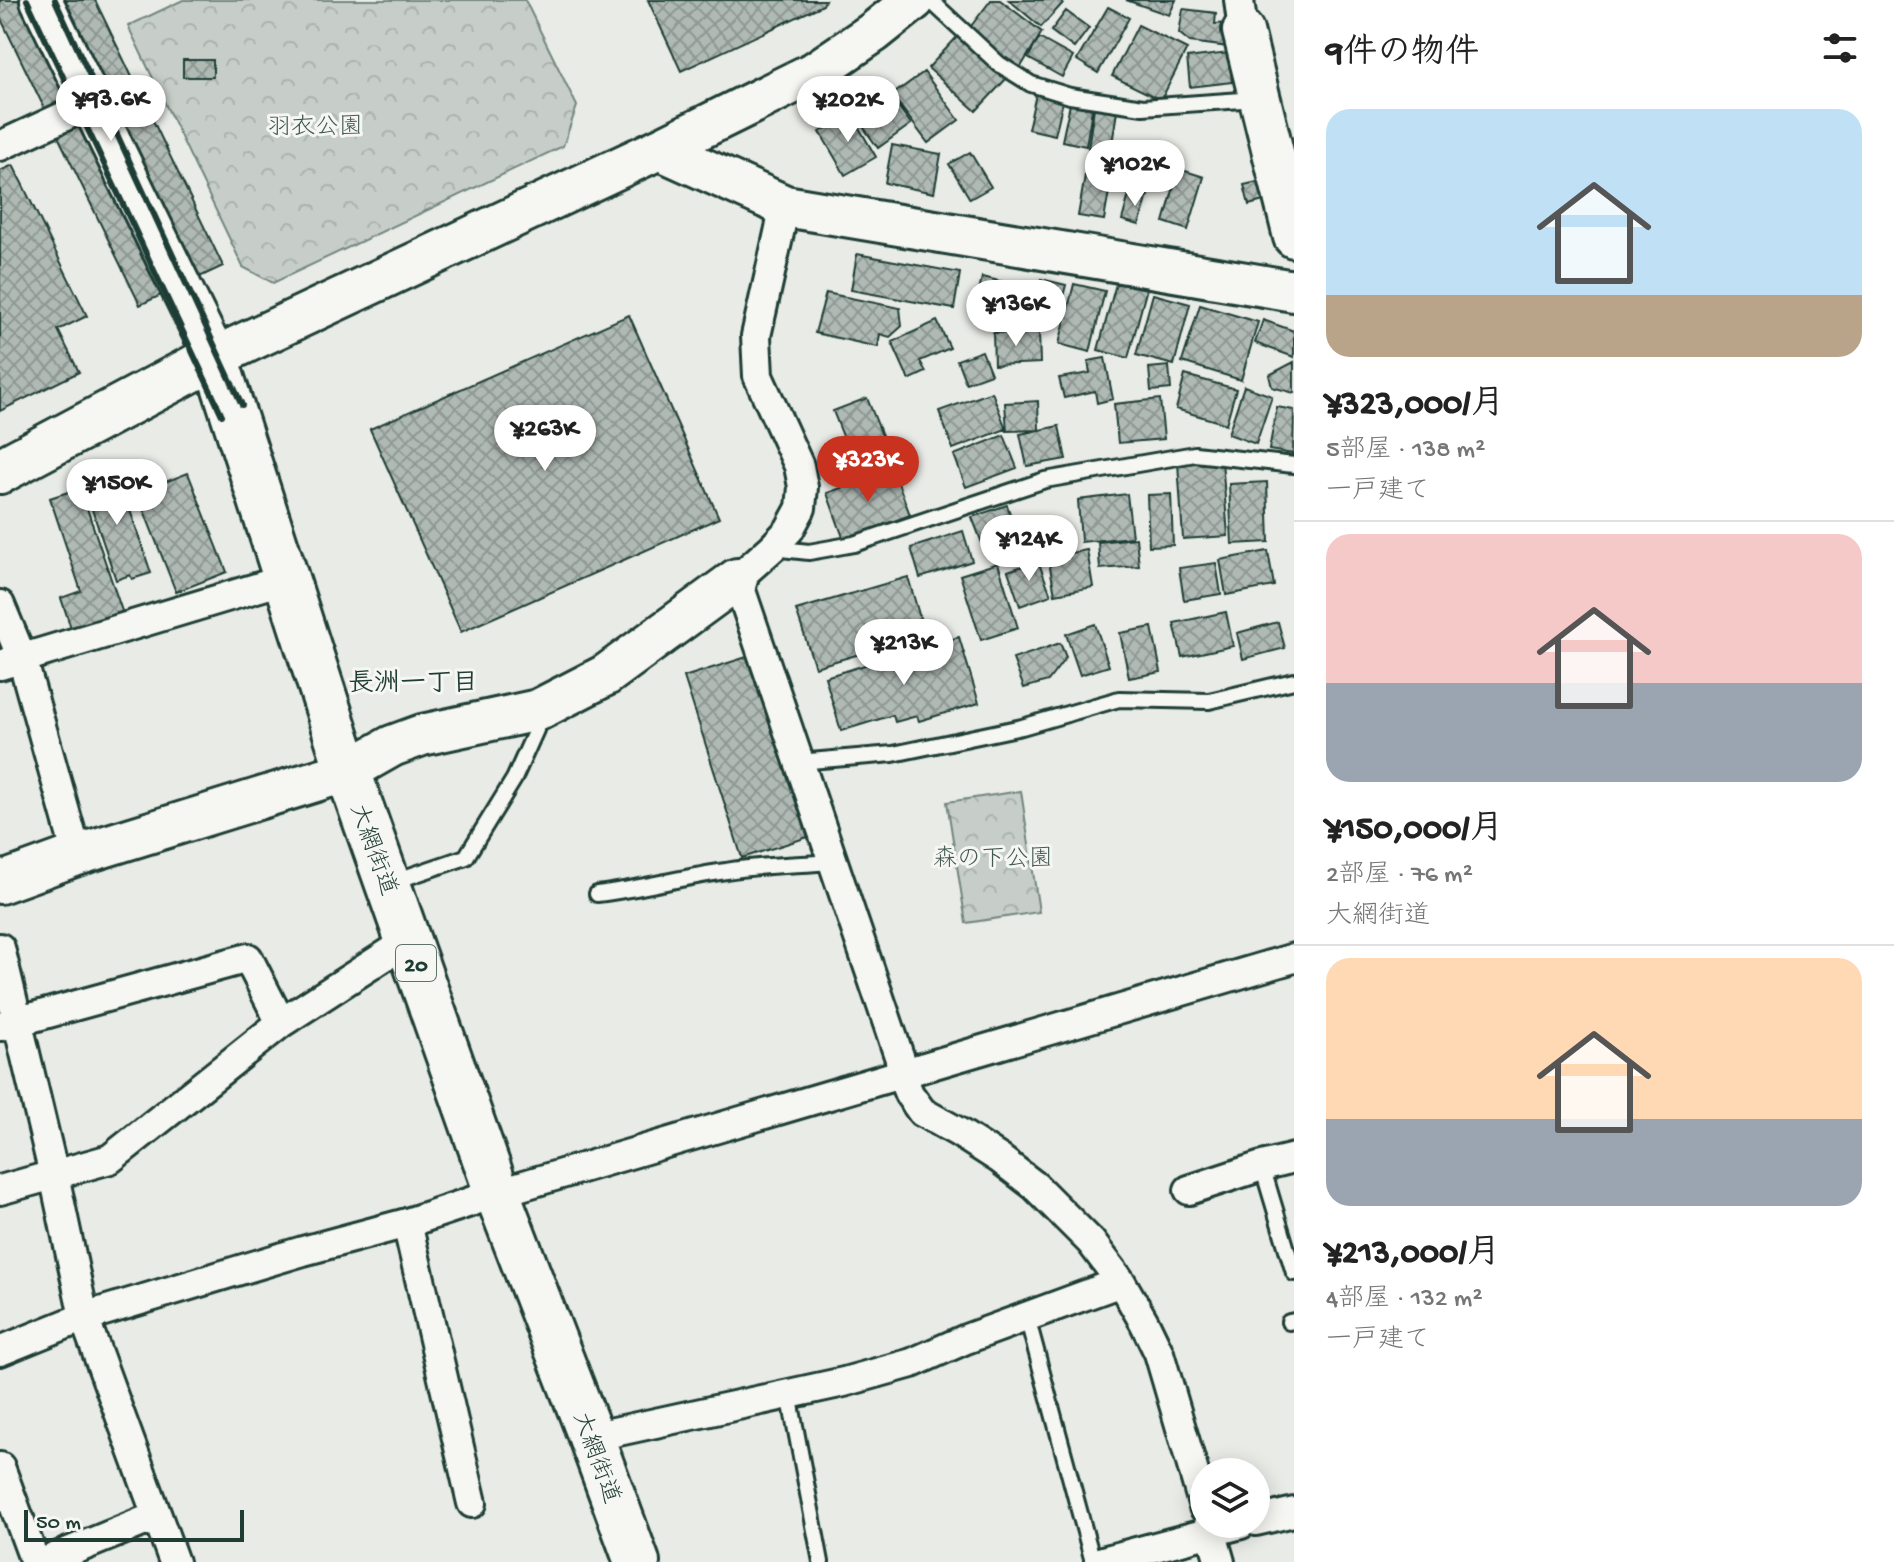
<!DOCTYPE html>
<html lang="ja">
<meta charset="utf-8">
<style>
:root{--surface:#fff;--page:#f6f6f6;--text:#222;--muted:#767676;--line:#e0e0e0;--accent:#c8321e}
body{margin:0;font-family:"Gochi Hand","Klee One",sans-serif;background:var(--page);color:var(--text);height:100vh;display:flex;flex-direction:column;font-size:30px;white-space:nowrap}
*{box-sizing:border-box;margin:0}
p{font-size:26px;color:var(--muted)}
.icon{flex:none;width:44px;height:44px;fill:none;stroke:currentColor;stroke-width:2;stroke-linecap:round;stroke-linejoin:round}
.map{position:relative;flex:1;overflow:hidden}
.details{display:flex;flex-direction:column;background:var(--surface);width:600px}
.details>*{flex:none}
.buttons{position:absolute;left:1190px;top:1458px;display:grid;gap:16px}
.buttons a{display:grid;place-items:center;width:80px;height:80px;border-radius:50%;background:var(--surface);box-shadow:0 4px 20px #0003;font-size:40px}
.scale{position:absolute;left:24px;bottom:20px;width:220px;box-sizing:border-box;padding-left:8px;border:4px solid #1f3d34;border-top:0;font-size:22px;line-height:28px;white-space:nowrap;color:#1f3d34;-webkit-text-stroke:6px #f6f6f2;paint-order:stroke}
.price{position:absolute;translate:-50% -68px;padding:0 18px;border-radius:28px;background:#fff;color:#222;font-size:26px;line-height:52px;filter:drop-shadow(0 2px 4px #0008)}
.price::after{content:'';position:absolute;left:50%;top:48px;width:24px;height:18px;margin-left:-12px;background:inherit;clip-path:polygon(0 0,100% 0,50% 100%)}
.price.selected{background:var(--accent);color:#fff}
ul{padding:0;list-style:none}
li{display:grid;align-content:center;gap:16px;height:424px;padding:0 32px}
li+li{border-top:2px solid var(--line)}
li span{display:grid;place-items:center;height:248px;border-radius:24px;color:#555}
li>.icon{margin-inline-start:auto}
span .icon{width:144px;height:144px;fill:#fffc;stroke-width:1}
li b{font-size:34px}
h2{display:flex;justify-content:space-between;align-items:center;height:96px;padding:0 32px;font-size:34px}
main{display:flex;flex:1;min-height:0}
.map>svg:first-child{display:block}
</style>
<main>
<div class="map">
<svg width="1294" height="1562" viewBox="0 0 1294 1562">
<defs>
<pattern id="forest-crowns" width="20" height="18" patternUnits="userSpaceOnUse" patternTransform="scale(2)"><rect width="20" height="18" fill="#c7cec9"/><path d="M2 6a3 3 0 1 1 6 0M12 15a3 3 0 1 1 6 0" fill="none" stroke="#aab2ad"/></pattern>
<pattern id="building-cross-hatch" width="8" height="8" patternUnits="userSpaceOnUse" patternTransform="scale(2)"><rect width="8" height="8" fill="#b0bab5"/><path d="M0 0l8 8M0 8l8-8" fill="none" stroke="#8f9894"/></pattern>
</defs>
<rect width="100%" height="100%" fill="#e9ebe7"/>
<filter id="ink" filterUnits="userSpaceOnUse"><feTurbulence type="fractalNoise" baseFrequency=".0125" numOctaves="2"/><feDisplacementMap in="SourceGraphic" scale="16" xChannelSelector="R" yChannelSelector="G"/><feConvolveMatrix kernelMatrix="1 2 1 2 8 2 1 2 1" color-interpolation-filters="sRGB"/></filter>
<g filter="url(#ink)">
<path fill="url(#forest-crowns)" stroke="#73867e" stroke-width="2" d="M 183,0 L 525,0 L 577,106 L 563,146 L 273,283 L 243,267 L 128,26 Z
M 1021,791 L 1039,912 L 966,923 L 947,802 Z"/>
<path fill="url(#building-cross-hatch)" stroke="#1f3d34" stroke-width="2" d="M 0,0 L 95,0 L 223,266 L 140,305 L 0,17 Z
M 648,0 L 825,0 L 823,5 L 681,71 Z
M 991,0 L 1000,0 L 1042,32 L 1019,70 L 968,30 Z
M 1009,0 L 1060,0 L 1063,3 L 1041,27 Z
M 1126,0 L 1176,0 L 1169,15 Z
M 1108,7 L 1129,18 L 1098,73 L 1077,60 Z
M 1183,9 L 1216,13 L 1215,24 L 1228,23 L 1229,47 L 1190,42 L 1179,33 Z
M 1066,11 L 1089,28 L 1074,48 L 1051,31 Z
M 1138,25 L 1187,49 L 1161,100 L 1112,76 Z
M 958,36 L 1006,79 L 976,111 L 928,68 Z
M 1039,38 L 1073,57 L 1062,77 L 1028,58 Z
M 1229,53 L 1232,82 L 1190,87 L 1187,58 Z
M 183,60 L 213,60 L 213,77 L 183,77 Z
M 924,72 L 959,120 L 928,143 L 892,95 Z
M 887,91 L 911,124 L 878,148 L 852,111 Z
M 1036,94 L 1063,101 L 1055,135 L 1028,129 Z
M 1070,104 L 1092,109 L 1086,146 L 1062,141 Z
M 1094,108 L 1117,111 L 1111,151 L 1088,148 Z
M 851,114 L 876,157 L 845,175 L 820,132 Z
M 892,145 L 941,154 L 934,193 L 885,183 Z
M 970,152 L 991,187 L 970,199 L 949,164 Z
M 1088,158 L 1114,163 L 1104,220 L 1078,216 Z
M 13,165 L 87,316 L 58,330 L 79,372 L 0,411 L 0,171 Z
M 1179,169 L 1204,177 L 1188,230 L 1164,222 Z
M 1266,180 L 1271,199 L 1249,205 L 1244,185 Z
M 1130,191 L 1148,196 L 1139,225 L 1122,220 Z
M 857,254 L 960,273 L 954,309 L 851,290 Z
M 982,277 L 1033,289 L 1024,325 L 974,313 Z
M 1041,279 L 1066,285 L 1056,322 L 1032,315 Z
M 1117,280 L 1147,288 L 1128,358 L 1098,350 Z
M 1074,284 L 1105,291 L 1090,352 L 1059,344 Z
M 826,293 L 900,308 L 902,326 L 890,337 L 880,334 L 878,347 L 815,333 Z
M 1153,294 L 1190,304 L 1174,365 L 1136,355 Z
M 1200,305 L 1258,322 L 1241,380 L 1182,362 Z
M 629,315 L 719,518 L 461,632 L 370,429 Z
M 1263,320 L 1294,331 L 1294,357 L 1255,343 Z
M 937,321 L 950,348 L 920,361 L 926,372 L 909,380 L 892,342 Z
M 1039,331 L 1040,363 L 994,365 L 993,333 Z
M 982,351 L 991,374 L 966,383 L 957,360 Z
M 1105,358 L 1113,399 L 1097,403 L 1095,391 L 1064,398 L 1059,378 L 1090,373 L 1088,361 Z
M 1294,362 L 1294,393 L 1272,387 L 1269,375 Z
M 1169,366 L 1171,389 L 1151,391 L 1149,368 Z
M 1185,375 L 1236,389 L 1226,424 L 1176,409 Z
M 1244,386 L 1272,396 L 1256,444 L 1228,434 Z
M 992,392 L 1006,429 L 953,449 L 939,411 Z
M 867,398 L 883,438 L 849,451 L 833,411 Z
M 1160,399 L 1164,439 L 1118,443 L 1114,404 Z
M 1038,401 L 1039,430 L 1007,431 L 1005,403 Z
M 1277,407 L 1294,410 L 1293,454 L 1269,450 Z
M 1059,426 L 1066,459 L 1027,466 L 1020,434 Z
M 1004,435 L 1017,468 L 966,487 L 954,455 Z
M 1222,460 L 1228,536 L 1183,539 L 1178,463 Z
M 136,465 L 140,478 L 129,482 L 124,469 Z
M 893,469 L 910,515 L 844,540 L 827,493 Z
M 117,471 L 151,573 L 132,579 L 130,575 L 116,580 L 84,486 L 100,480 L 99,477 Z
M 188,473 L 227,572 L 176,592 L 137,493 Z
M 1267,482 L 1269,542 L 1232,544 L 1229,484 Z
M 80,488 L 123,614 L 72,631 L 61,598 L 81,591 L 50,498 Z
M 1127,494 L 1132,537 L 1081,542 L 1078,500 Z
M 1171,494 L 1173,545 L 1149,546 L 1147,495 Z
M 1007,505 L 1016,531 L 982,543 L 972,517 Z
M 963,531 L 972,561 L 920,578 L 911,548 Z
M 1136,538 L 1139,566 L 1100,569 L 1098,542 Z
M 1087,550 L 1093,587 L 1055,594 L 1048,557 Z
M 1268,551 L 1274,586 L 1226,595 L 1220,560 Z
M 1038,561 L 1051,595 L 1020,606 L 1008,571 Z
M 998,563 L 1018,628 L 981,640 L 960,575 Z
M 1216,563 L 1221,594 L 1184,600 L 1179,568 Z
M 908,577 L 925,635 L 815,667 L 796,610 Z
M 1226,612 L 1233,646 L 1182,657 L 1174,623 Z
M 1278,622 L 1285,648 L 1243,659 L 1237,633 Z
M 1095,624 L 1109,666 L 1080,675 L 1066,634 Z
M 1152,627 L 1161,672 L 1129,678 L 1120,633 Z
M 959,637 L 979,703 L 919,721 L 917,716 L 895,722 L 893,715 L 841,731 L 825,677 Z
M 1060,643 L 1066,657 L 1048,681 L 1024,688 L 1013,659 Z
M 753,655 L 811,836 L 742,858 L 684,677 Z"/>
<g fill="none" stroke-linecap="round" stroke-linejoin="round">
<defs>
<path id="lane" d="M 930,0 L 999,64 L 1031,84 L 1070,96 L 1143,107 L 1256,99
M 772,548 L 809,552 L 854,544 L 1045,480 L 1195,454 L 1294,465
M 798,762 L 893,754 L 1022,727 L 1119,699 L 1209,701 L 1294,681
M 392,882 L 466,857 L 514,779 L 536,730 L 538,714
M 597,894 C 640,889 683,877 726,871 C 761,865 797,865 832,862
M 1262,1166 L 1294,1273
M 1027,1317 L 1093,1562
M 1289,1322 L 1294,1321
M 789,1394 L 821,1562"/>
<path id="street" d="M 1239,0 L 1243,31
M 0,146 L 91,104
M 785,206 L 756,336 L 758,376 L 799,466 L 803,487 L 801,508 L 789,530 L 772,548 L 737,579 L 900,1059 L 901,1074 L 909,1094 L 922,1112 L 958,1132 L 1000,1159 L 1035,1186 L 1091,1242 L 1121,1282 L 1144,1322 L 1159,1353 L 1204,1507
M 0,605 L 22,658 L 77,855
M 0,665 L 286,579
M 0,948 L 54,1175 L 84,1317 L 174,1562
M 1,1026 L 248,958 L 281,1023
M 0,1190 L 110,1159 L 281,1023 L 408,941
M 1189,1190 L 1262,1166 L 1294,1158
M 407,1223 L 472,1503
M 0,1351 L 84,1317 L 303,1251 L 407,1223 L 497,1193 L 1294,958
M 591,1437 L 844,1382 L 912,1363 L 966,1339 L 1121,1282
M 0,1467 L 35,1562
M 1256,1521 L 1294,1512
M 1209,1524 L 1220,1562
M 44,1562 L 157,1516
M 1099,1562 L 1241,1524"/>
<path id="secondary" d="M 41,0 L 215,357 L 659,149 L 815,72 L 874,32 L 914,0
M 1243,31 L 1294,237
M 659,149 L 785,206 L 1294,291
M 0,883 L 77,855 L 348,771 L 392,746 L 422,735 L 538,710 L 606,675 L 737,579"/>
<path id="primary" d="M 0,471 L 215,357 L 348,771 L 497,1193 L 591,1437 L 637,1562"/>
</defs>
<use href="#lane" stroke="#1f3d34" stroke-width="20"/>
<use href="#street" stroke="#1f3d34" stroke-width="34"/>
<use href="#secondary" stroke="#1f3d34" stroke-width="46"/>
<use href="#primary" stroke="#1f3d34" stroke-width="50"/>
<use href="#lane" stroke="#f6f6f2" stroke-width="14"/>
<use href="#street" stroke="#f6f6f2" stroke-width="28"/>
<use href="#secondary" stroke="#f6f6f2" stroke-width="40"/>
<use href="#primary" stroke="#f6f6f2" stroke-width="44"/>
<path stroke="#1f3d34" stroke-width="6" d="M 27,0 L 222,415
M 55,0 L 242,405"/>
</g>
</g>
<g text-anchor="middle" stroke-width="6" stroke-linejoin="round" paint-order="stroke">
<rect fill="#f6f6f2" stroke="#60746d" stroke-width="2" x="396" y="945" width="40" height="36" rx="6"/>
<g font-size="22" font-weight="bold" fill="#1f3d34">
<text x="416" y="971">20</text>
</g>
<g font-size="24" fill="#415a52" stroke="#f6f6f2">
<text x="315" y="133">羽衣公園</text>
<text x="993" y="865">森の下公園</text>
</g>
<g font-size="24" fill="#1f3d34" stroke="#f6f6f2">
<text transform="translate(375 849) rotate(70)" y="8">大網街道</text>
<text transform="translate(598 1457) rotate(70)" y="8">大網街道</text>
</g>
<g font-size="26" font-weight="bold" fill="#1f3d34" stroke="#f6f6f2">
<text x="413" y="690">長洲一丁目</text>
</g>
</g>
</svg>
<div class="buttons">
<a><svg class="icon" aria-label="layers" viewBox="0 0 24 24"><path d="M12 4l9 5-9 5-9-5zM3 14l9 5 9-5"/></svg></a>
</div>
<div class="scale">50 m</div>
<b class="price" style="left:111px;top:143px">¥93.6K</b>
<b class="price" style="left:848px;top:144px">¥202K</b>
<b class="price" style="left:1135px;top:208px">¥102K</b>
<b class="price" style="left:1016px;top:348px">¥136K</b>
<b class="price" style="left:545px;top:473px">¥263K</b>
<b class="price selected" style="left:868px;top:504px">¥323K</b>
<b class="price" style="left:117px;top:527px">¥150K</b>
<b class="price" style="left:1029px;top:583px">¥124K</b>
<b class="price" style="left:904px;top:687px">¥213K</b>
</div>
<section class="details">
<h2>9件の物件<svg class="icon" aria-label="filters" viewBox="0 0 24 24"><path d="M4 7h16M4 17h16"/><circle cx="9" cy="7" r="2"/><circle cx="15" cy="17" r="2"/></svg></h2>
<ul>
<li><span style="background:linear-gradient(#bfe0f5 75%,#b9a48a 0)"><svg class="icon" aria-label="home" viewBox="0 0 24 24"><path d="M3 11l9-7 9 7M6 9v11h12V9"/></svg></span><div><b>¥323,000/月</b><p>5部屋 · 138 m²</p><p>一戸建て</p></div></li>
<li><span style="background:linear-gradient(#f6c9c9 60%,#9aa5b1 0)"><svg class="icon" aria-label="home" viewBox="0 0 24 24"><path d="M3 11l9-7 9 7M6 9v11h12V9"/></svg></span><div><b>¥150,000/月</b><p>2部屋 · 76 m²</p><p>大網街道</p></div></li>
<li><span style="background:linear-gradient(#ffd9b3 65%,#9aa5b1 0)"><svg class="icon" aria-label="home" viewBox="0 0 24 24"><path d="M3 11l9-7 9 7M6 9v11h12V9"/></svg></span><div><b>¥213,000/月</b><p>4部屋 · 132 m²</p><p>一戸建て</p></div></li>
</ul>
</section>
</main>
